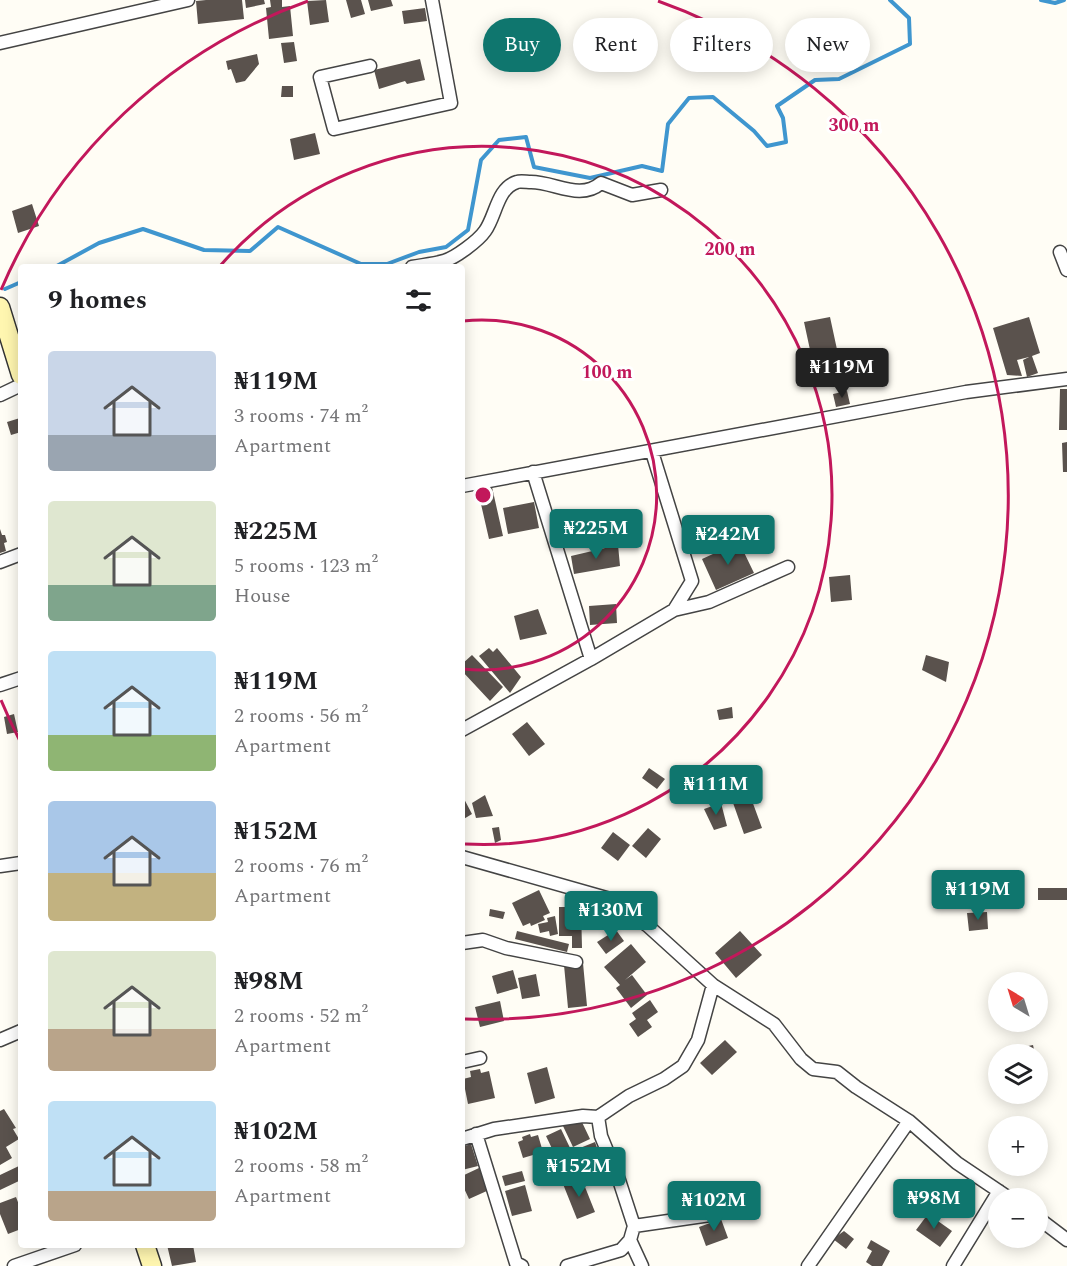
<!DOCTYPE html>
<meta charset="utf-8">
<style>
:root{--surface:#fff;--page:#f2f2f2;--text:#202124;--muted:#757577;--accent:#0f766e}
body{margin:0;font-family:Spectral,serif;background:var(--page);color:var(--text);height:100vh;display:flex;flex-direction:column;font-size:22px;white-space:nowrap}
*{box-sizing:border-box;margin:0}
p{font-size:20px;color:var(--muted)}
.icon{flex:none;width:33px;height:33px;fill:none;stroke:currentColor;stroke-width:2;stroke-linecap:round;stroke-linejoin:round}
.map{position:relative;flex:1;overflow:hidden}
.side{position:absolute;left:18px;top:264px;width:447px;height:984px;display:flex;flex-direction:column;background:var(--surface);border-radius:6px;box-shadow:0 3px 15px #0003}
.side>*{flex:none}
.hud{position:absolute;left:483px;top:18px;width:494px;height:54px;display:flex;gap:12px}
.needle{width:39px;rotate:322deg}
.buttons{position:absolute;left:988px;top:972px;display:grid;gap:12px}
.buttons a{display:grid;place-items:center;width:60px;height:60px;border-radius:50%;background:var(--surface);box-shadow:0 3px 15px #0003;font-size:30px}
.price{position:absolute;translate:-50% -51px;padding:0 14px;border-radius:6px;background:var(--accent);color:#fff;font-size:20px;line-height:39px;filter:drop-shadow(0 2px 3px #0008)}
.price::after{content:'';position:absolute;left:50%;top:36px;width:18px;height:14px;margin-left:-9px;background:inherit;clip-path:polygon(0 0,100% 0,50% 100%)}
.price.active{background:#222;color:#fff}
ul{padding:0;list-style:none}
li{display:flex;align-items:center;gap:18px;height:150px;padding:0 30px}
li span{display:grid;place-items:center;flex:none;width:168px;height:120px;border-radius:6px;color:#555}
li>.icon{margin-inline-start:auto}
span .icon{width:72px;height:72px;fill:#fffc;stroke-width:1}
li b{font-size:26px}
h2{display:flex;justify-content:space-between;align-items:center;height:72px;padding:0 30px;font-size:26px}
.chip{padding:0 21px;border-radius:27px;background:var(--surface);box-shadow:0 3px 15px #0003;font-size:21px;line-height:54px}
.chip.active{background:var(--accent);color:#fff}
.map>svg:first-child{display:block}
</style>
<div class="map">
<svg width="1067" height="1266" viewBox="0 0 1067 1266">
<rect width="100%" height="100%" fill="#fffdf5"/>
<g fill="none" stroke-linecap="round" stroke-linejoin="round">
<path stroke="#3f96cf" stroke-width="4" d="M 1041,0 L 1055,3 L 1064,0
M 55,267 L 99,243 L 143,229 L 204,250 L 250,251 L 278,227 L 361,264 L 387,264 L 419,252 L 446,247 L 468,230 L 481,160 L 499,140 L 526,137 L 534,167 L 590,178 L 642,166 L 662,171 L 668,124 L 689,98 L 713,97 L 754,131 L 767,146 L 786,142 L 783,118 L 777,106 L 815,80 L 839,79 L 910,44 L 909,18 L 890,0
M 5,289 L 21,282"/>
</g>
<path fill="#5a524d" d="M 206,0 L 242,0 L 244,19 L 198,24 L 196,1 Z
M 245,0 L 264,0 L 265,4 L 246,8 Z
M 270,0 L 282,0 L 282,7 L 290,6 L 293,36 L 269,39 L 266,8 L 271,7 Z
M 326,0 L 329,22 L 310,25 L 307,1 Z
M 346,0 L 361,0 L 365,14 L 351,18 Z
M 368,0 L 391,0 L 393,6 L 371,11 Z
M 425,8 L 427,21 L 404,24 L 402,11 Z
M 294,42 L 297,61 L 284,63 L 281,43 Z
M 257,54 L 259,64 L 245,81 L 236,83 L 231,69 L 228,70 L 226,61 Z
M 420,59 L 425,80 L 407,84 L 405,81 L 379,89 L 374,70 Z
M 282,86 L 293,86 L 293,97 L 281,97 Z
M 315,133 L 320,154 L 294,160 L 290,139 Z
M 32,204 L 39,226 L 18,233 L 12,211 Z
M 830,317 L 841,368 L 815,373 L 804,322 Z
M 1029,317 L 1040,353 L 1032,356 L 1038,373 L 1027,377 L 1023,360 L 1029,357 L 1017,360 L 1022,376 L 1007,375 L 993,328 Z
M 1060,389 L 1067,389 L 1067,430 L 1059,430 Z
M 847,391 L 850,404 L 836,407 L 833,394 Z
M 20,418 L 21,432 L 11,435 L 7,422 Z
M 1067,442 L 1067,472 L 1063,472 L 1062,443 Z
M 492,487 L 503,536 L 489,539 L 478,491 Z
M 534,502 L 539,528 L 508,534 L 503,508 Z
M 0,529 L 2,535 L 5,535 L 7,542 L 4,543 L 6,551 L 0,553 Z
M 739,542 L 754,573 L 716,590 L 702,559 Z
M 618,545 L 620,566 L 574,574 L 571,556 Z
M 850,575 L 852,600 L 831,602 L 829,577 Z
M 616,604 L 617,623 L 590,625 L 589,606 Z
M 538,609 L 547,634 L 520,640 L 514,616 Z
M 489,648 L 493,652 L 497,648 L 521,677 L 510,693 L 479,656 Z
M 472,655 L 503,687 L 490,701 L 462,671 L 462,664 Z
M 926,655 L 949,662 L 946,682 L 922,670 Z
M 732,707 L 733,718 L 719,720 L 717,710 Z
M 14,714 L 18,732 L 7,734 L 4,717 Z
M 527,722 L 545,744 L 529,756 L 512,734 Z
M 649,768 L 665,779 L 657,789 L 642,778 Z
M 462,795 L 472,814 L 462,820 Z
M 485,795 L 493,816 L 476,818 L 472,803 Z
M 751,798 L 762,828 L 744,834 L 732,800 Z
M 721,803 L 727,826 L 714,830 L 704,809 Z
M 499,827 L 501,840 L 495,843 L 492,828 Z
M 648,828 L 661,839 L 646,858 L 632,846 Z
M 613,832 L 630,845 L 618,861 L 601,848 Z
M 1038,888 L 1067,888 L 1067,900 L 1038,900 Z
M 539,890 L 550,913 L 543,916 L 545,920 L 531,926 L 530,923 L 523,926 L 512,903 Z
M 559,907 L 581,907 L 582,948 L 572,948 L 572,936 L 559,936 Z
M 490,909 L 505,912 L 503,919 L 489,916 Z
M 987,912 L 988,929 L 969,931 L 967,913 Z
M 555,916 L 558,934 L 550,936 L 549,931 L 540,933 L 538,924 L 548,922 L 547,918 Z
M 616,930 L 624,941 L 606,954 L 597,942 Z
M 517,931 L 569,944 L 567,952 L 515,939 Z
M 740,931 L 762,955 L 736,978 L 715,953 Z
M 631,944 L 646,962 L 625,980 L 632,975 L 647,995 L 631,1008 L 616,988 L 620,985 L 604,967 Z
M 583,963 L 587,1006 L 568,1008 L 564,965 Z
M 513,970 L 518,988 L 497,994 L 492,976 Z
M 536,974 L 540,996 L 522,999 L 518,978 Z
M 650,1000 L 658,1012 L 647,1020 L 652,1027 L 638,1037 L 629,1024 L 636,1019 L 632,1013 Z
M 500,1001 L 504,1021 L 480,1027 L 475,1007 Z
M 725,1040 L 737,1052 L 712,1075 L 700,1063 Z
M 1033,1045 L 1035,1054 L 1014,1054 L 1013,1049 Z
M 547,1067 L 555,1098 L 535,1104 L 527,1073 Z
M 480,1069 L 481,1073 L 489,1071 L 495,1098 L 468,1104 L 463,1079 L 471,1077 L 470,1071 Z
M 4,1109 L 16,1128 L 13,1129 L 19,1139 L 6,1147 L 12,1158 L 0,1165 L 0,1111 Z
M 580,1118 L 590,1139 L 573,1147 L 563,1126 Z
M 561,1129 L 571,1150 L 556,1157 L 546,1136 Z
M 530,1134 L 531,1137 L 538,1135 L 543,1152 L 523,1158 L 518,1142 L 523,1140 L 522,1137 Z
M 595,1142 L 602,1162 L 582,1169 L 575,1150 Z
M 471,1144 L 478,1166 L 462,1170 L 462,1147 Z
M 21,1165 L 21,1180 L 0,1190 L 0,1175 Z
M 479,1168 L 489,1190 L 469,1199 L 462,1184 L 462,1176 Z
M 522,1171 L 525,1181 L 505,1186 L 502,1176 Z
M 581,1177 L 595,1212 L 577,1219 L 563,1184 Z
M 525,1185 L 532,1211 L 512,1216 L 505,1191 Z
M 16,1197 L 21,1210 L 21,1229 L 8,1234 L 0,1214 L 0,1203 Z
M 928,1214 L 952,1231 L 940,1247 L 916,1230 Z
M 721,1219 L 728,1238 L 706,1246 L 699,1227 Z
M 844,1231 L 854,1239 L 846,1249 L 833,1239 Z
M 871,1240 L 890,1251 L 882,1266 L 872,1266 L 866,1262 L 872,1251 L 867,1248 Z
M 167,1245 L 193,1245 L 196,1262 L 172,1266 Z"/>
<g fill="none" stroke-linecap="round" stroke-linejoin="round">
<defs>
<path id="street" d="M 0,43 L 188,0
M 370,66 L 320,77 L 334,129 L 451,103 L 432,0
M 1060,252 L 1067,270
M 412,267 C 423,265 434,264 444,261 C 455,258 478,241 485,231 C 496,216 497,188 517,182 C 520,181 527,182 531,182 C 555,182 580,201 601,183 L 632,195 L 661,190
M 0,395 L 21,385
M 462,486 L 966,392 L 1067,379
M 0,562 L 21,554
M 674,610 L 709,602 L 788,567
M 591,659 L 674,610 L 692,581 L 652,452
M 0,685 L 21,678
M 462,730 L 591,659 L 533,472
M 462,857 L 610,899 L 648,926 L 713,985 L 774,1024 L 801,1059 L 813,1069 L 837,1072 L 856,1087 L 909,1121 L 957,1163 L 1009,1198
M 0,866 L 21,863
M 462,943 L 483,940 L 506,948 L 576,962
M 0,1040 L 21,1031
M 462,1062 L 480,1058
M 598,1117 L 601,1136 L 619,1180 L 634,1226 L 630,1240 L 642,1266
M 476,1134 L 516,1263 L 522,1266
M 462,1139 L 494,1129 L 583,1116 L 598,1117 L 629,1096 L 664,1079 L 683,1066 L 698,1040 L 713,985
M 1038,1218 L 1067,1240
M 634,1226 L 710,1215
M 14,1266 L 75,1245
M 567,1266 L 621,1250 L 630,1240
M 808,1266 L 909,1121
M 953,1266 L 999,1191"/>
<path id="secondary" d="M 0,307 L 21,375
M 145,1245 L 152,1266"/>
</defs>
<use href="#street" stroke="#444" stroke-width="15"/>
<use href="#secondary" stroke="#333" stroke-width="21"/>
<use href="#street" stroke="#fff" stroke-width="12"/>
<use href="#secondary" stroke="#fff6b0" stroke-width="18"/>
</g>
<g fill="none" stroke="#c2185b" stroke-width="3">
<path d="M463 321A175 175 0 1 1 463 669"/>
<path d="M220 266A349 349 0 1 1 465 844"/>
<path d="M20 741A524 524 0 0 1 1 700M1 290A524 524 0 0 1 308 1M658 1A524 524 0 0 1 465 1019"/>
</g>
<circle cx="483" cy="495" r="9" fill="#c2185b" stroke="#fff" stroke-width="3"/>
<g font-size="18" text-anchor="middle" font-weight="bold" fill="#c2185b" stroke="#fff" stroke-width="6" stroke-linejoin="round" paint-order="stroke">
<text x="854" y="131">300 m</text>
<text x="730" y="255">200 m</text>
<text x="607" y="378">100 m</text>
</g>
</svg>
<div class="buttons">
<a><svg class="needle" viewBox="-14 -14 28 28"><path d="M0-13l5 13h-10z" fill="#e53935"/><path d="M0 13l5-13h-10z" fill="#757577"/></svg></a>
<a><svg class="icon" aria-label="layers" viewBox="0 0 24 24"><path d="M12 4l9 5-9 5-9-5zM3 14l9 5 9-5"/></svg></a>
<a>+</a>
<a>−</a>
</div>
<b class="price active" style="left:842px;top:399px">₦119M</b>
<b class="price" style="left:596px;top:560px">₦225M</b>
<b class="price" style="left:728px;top:566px">₦242M</b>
<b class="price" style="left:716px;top:816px">₦111M</b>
<b class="price" style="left:978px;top:921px">₦119M</b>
<b class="price" style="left:611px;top:942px">₦130M</b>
<b class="price" style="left:579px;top:1198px">₦152M</b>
<b class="price" style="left:934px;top:1230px">₦98M</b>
<b class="price" style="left:714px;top:1232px">₦102M</b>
<div class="hud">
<a class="chip active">Buy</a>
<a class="chip">Rent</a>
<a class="chip">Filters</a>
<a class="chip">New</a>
</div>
<section class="side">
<h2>9 homes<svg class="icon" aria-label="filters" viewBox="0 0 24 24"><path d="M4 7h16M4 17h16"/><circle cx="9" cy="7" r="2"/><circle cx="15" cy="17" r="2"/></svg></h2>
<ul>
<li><span style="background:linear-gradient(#c9d6e8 70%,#9aa5b1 0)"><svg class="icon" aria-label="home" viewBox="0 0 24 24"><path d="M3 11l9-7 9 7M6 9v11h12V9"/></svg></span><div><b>₦119M</b><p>3 rooms · 74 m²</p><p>Apartment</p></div></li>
<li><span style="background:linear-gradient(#dfe7d0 70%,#7fa58c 0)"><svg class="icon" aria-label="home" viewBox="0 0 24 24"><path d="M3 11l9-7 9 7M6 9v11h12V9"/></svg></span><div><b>₦225M</b><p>5 rooms · 123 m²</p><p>House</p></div></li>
<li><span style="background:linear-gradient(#bfe0f5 70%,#8fb573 0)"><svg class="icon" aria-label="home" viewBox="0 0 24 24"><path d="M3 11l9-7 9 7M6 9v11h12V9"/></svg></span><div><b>₦119M</b><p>2 rooms · 56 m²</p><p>Apartment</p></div></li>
<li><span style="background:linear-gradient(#a9c7e8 60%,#c2b280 0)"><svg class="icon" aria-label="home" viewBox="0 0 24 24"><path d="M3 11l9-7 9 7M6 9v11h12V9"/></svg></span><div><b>₦152M</b><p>2 rooms · 76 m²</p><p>Apartment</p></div></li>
<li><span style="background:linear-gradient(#dfe7d0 65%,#b9a48a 0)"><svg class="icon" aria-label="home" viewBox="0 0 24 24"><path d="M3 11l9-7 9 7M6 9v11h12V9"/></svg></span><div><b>₦98M</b><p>2 rooms · 52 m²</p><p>Apartment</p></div></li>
<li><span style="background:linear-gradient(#bfe0f5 75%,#b9a48a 0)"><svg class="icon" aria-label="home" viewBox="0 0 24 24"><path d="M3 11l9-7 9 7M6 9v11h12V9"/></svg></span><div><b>₦102M</b><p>2 rooms · 58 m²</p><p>Apartment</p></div></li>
</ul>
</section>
</div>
